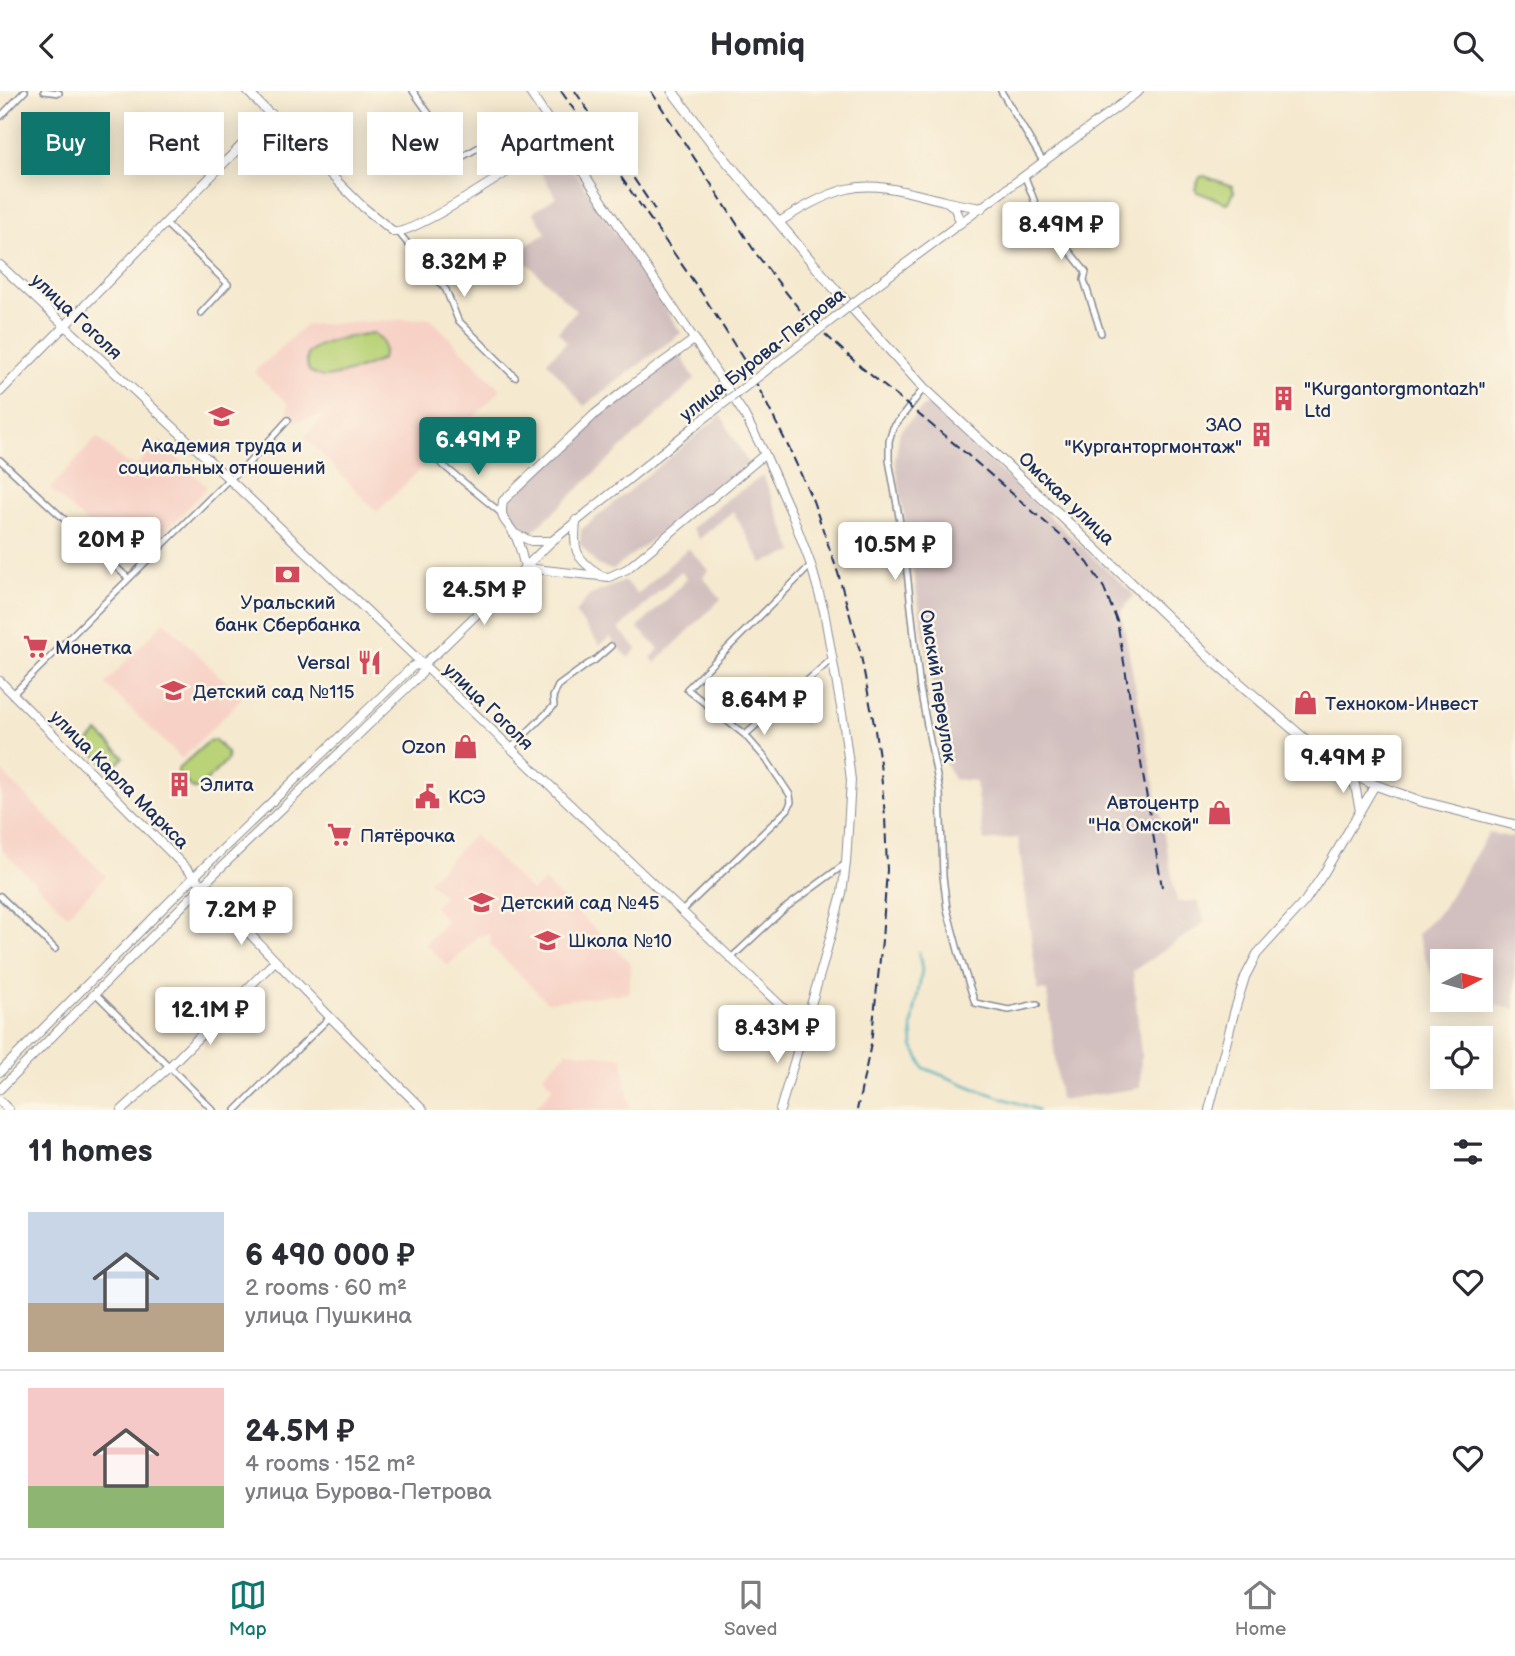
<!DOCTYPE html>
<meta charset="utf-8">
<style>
:root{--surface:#fff;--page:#f7f7f7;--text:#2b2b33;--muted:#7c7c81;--line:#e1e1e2;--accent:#0f766e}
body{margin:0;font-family:"Balsamiq Sans",sans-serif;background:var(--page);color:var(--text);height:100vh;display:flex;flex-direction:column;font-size:26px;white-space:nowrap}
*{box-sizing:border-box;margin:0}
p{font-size:23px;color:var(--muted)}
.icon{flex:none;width:38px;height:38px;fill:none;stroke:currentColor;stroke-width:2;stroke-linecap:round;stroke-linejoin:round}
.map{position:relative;height:1019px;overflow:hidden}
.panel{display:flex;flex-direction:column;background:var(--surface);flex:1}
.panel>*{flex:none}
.top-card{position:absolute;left:21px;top:21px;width:700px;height:63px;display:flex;gap:14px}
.needle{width:46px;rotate:84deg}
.tools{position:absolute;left:1430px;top:858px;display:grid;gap:14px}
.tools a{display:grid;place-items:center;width:63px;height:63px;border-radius:0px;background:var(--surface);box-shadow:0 4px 18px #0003;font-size:35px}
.price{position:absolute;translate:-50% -60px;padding:0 16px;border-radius:7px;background:#fff;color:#222;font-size:23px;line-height:46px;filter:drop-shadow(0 2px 4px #0008)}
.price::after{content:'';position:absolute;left:50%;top:42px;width:21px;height:16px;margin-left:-10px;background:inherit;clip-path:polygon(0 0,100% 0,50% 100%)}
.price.current{background:var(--accent);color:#fff}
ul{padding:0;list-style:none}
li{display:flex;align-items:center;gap:21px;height:175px;padding:0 28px}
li+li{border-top:2px solid var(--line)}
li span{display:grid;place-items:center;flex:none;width:196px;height:140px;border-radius:0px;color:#555}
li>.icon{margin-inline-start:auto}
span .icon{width:84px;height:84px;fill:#fffc;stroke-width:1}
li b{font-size:30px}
h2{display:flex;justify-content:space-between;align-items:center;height:84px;padding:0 28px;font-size:30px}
.chip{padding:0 24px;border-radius:0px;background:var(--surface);box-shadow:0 4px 18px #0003;font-size:24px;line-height:63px}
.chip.current{background:var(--accent);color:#fff}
header{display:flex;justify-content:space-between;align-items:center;height:91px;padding:0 28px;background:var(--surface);font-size:32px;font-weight:800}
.tabs{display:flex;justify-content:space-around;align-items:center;height:98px;border-top:2px solid var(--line);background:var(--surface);font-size:19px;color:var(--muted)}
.tabs a{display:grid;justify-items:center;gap:4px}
.tabs .current{color:var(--accent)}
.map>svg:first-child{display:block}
</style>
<header><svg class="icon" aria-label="back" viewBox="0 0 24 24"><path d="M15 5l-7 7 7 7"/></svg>Homiq<svg class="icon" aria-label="search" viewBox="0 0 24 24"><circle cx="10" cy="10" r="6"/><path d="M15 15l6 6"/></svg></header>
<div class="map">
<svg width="1515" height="1019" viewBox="0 0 1515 1019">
<rect width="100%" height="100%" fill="#fcf5e5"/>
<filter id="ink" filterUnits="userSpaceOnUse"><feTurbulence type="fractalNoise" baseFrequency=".0143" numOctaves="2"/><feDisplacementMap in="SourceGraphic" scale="14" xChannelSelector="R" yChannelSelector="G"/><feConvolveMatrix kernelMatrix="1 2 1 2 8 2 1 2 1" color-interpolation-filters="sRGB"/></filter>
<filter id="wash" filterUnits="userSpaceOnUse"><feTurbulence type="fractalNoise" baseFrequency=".00686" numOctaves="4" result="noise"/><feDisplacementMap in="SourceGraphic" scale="28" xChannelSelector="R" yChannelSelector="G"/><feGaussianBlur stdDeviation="1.57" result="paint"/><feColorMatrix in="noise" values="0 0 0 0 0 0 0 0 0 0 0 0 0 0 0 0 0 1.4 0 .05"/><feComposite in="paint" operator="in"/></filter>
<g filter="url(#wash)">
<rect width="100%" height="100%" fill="#f5e9cf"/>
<path fill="#f7d1c6" d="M 430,227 L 501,299 L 377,421 L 305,346 L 325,324 L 293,331 L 287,325 L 288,313 L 254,281 L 306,234 Z
M 97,346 L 128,374 L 130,372 L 135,376 L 160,350 L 207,396 L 133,475 L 50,398 Z
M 164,530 L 242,607 L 182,668 L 105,593 Z
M 1,680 L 106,785 L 67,824 L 0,757 Z
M 474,744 L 532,801 L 544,790 L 631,872 L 629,902 L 547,911 L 490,854 L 490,843 L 478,845 L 448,875 L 425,853 L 447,830 L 434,816 L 444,805 L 428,790 Z
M 568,960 L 623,967 L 630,1019 L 533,1019 L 553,997 L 543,984 Z"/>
<path fill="#d2bfbf" d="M 558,55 L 681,242 L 584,315 L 547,270 L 567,251 L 558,241 L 576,220 L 528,173 L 507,182 L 501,171 L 546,142 L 533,121 L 556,106 L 534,70 Z
M 680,263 L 695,288 L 529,444 L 509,429 L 505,414 L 595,327 Z
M 927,312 L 1134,504 L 1121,521 L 1177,811 L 1198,810 L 1206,831 L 1133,880 L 1141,963 L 1140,997 L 1060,1009 L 1047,900 L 1038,899 L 1018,747 L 984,750 L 975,690 L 954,688 L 945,672 L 895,369 L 900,340 Z
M 721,324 L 748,372 L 613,479 L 597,474 L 580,453 L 581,439 Z
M 763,385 L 794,461 L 762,472 L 733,420 L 699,448 L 692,437 L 726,409 Z
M 688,457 L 709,479 L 703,486 L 721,508 L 655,572 L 651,567 L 659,558 L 638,537 L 687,488 L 681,480 L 619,538 L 637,558 L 628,567 L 610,546 L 600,554 L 575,522 L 589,505 L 624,490 L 638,503 Z
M 1489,742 L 1515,747 L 1515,919 L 1473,908 L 1480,908 L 1480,870 L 1442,870 L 1442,900 L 1437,899 L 1417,843 L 1442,818 Z"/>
<path fill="#bad378" stroke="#6a816b" stroke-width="2" d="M 1204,85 L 1232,95 L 1234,101 L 1229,111 L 1226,112 L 1197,101 L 1195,98 L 1200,86 Z
M 373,242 L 382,249 L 384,258 L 382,268 C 372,275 338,285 325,286 C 319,286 314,283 309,280 C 307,274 306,269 308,263 C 315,250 359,244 373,242 Z
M 98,641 L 124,666 L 111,679 L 86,654 Z
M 215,649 L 227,662 L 228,668 L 198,698 L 193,698 L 178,682 L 178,678 L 209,650 Z"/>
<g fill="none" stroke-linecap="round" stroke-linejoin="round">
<path stroke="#3fadbd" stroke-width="2" d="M 919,861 L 922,879 L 912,935 L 913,955 L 924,977 L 976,998 L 1038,1019"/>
</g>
</g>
<g filter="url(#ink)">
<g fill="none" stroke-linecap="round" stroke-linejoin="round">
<defs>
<path id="street" d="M 44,0 L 59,2
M 413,0 L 460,67 L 490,50 L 497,55 L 511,79
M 1001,0 L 1044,72
M 0,26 L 25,0
M 1025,86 L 1039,122 L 1086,181 L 1084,189 L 1101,242
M 165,132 L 228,193 L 201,222
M 399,142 L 446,199 L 458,229 L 515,286
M 924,297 L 893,337 L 889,350 L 889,369 L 904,454 L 920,598 L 940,701 L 943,785 L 947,818 L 959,863 L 975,912 L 1009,919 L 1037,913
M 0,369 L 128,487
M 438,370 L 501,422
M 13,603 L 229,388 L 244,377 L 288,329
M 745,644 L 833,567
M 511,657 L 554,615 L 553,606 L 558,595 L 588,573 L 594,570 L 611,555
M 0,805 L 55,858
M 681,821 L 788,718 L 791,711 L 790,704 L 766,668 L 745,644 L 687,598 L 811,474
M 731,867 L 784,818 L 845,773
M 95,902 L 213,1019
M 236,1019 L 330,926"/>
<path id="secondary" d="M 247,0 L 363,116 L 394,141 C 416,144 534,63 559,47
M 529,0 L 744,323 L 765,363 L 793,426 L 811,474 L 824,520 L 843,628 L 851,689 L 846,772 L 842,802 L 823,873 L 780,1019
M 947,111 L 954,116 L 961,132
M 779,131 C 800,118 823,104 847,98 C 878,90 914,103 944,110 C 956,113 969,115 982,117
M 0,174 L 229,388 L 803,936
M 878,193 L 1139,0
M 0,301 L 272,23
M 576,429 C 574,458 573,466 599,483
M 513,442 L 531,450 L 552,450
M 525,477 C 522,465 520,453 514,442 C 504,427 500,430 503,410 L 595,323 L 630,295 L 695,248
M 525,477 L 609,486 L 627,478 L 765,363
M 0,590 L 186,777 L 330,926 L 423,1019
M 1346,680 L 1355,694 L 1360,720
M 0,981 L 201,779 L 413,575 L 423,573 L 438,561 L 552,450 L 706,326
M 0,998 L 209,788 L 422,582 L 423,573
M 0,1010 L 9,1019
M 122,1019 L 170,975 L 275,870
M 1209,1019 L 1234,922 L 1245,886 L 1257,863 L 1305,810 L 1324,782 L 1375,694"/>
<path id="primary" d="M 672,0 L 718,60 L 834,197 L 924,297 L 1057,421 L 1210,567 L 1307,650 L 1346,680 L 1375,694 L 1420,710 L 1515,734"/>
</defs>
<use href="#street" stroke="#888c96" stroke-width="8"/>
<use href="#secondary" stroke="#888c96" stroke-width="10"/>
<use href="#primary" stroke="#888c96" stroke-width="11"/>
<use href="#street" stroke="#fff" stroke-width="5"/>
<use href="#secondary" stroke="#fff" stroke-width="8"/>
<use href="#primary" stroke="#fff" stroke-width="9"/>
<path stroke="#1b2f5e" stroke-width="2" stroke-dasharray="10 5" stroke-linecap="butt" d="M 561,0 L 703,204 L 747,274 L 790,359 L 813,410 L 838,482 L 860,560 L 874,633 L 880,672 L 885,725 L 887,779 L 882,849 L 871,953 L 857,1019
M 575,0 L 655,119
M 651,0 L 757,164 L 803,223 L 861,276 L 962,359 L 1068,451 L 1088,472 L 1104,497 L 1117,530 L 1162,796"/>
<defs>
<path id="secondary-bridge" d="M 706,326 L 878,193"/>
</defs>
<use href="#secondary-bridge" stroke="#888c96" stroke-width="10" stroke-linecap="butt"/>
<use href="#secondary-bridge" stroke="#fff" stroke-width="8"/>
</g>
</g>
<defs>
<symbol id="building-bare" viewBox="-9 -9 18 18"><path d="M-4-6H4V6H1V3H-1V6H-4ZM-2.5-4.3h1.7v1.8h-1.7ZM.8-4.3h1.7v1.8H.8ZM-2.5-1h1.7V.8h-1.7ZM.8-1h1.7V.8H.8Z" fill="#d1495b" stroke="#fcf5e5" stroke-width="2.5" paint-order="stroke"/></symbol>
<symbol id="university-bare" viewBox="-9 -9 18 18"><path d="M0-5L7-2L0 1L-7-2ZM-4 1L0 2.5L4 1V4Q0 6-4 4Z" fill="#d1495b" stroke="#fcf5e5" stroke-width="2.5" paint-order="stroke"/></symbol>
<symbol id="bank-bare" viewBox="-9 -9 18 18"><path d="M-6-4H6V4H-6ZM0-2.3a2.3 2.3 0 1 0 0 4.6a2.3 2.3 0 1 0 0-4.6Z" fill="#d1495b" stroke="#fcf5e5" stroke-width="2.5" paint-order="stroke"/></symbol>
<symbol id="supermarket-bare" viewBox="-9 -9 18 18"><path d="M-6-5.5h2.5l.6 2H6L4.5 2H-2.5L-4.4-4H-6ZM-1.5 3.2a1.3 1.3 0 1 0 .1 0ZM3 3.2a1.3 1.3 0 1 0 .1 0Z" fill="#d1495b" stroke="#fcf5e5" stroke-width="2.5" paint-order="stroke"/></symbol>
<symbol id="restaurant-bare" viewBox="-9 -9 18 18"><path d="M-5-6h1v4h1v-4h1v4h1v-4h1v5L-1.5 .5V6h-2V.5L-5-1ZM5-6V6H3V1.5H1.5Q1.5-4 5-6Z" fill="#d1495b" stroke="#fcf5e5" stroke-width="2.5" paint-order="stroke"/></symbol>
<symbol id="school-bare" viewBox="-9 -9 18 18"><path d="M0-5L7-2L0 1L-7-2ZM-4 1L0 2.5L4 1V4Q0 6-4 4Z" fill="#d1495b" stroke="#fcf5e5" stroke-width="2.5" paint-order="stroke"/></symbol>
<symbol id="shop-bare" viewBox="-9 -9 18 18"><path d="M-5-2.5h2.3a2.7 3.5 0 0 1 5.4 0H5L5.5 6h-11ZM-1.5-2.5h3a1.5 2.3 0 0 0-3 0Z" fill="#d1495b" stroke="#fcf5e5" stroke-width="2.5" paint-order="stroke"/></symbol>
<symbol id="civic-bare" viewBox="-9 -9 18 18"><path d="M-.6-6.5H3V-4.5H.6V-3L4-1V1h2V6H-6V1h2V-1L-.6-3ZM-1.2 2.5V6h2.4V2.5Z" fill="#d1495b" stroke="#fcf5e5" stroke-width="2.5" paint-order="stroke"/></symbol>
</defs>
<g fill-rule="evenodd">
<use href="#building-bare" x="1266" y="290" width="35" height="35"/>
<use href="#university-bare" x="204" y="308" width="35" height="35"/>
<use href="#building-bare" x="1244" y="326" width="35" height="35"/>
<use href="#bank-bare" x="270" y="466" width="35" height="35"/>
<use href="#supermarket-bare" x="18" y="538" width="35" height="35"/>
<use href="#restaurant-bare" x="352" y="554" width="35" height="35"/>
<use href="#school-bare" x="156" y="582" width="35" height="35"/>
<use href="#shop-bare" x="1288" y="594" width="35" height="35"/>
<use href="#shop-bare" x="448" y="638" width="35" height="35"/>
<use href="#building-bare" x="162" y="676" width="35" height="35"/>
<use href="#civic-bare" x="410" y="688" width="35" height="35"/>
<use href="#shop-bare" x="1202" y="704" width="35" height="35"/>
<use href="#supermarket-bare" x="322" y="726" width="35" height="35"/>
<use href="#school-bare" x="464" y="794" width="35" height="35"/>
<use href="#school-bare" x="530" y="832" width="35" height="35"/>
</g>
<g text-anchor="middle" stroke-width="5" stroke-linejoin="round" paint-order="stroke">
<g font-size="19" fill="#1b2f5e" stroke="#fcf5e5">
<text transform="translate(77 225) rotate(43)" y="7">улица Гоголя</text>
<text transform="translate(762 263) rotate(-38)" y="7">улица Бурова-Петрова</text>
<text transform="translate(1067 407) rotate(44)" y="7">Омская улица</text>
<text transform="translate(939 595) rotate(81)" y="7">Омский переулок</text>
<text transform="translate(489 615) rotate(44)" y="7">улица Гоголя</text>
<text transform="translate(120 688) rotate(45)" y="7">улица Карла Маркса</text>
</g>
<g font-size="19" fill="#1b2f5e" stroke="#fcf5e5" text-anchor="start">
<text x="1304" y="304">"Kurgantorgmontazh"<tspan x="1304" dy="22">Ltd</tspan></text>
<text x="1242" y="340" text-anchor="end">ЗАО<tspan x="1242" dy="22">"Курганторгмонтаж"</tspan></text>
<text x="222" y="361" text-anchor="middle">Академия труда и<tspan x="222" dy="22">социальных отношений</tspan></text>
<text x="288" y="518" text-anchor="middle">Уральский<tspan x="288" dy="22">банк Сбербанка</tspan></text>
<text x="55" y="563">Монетка</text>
<text x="350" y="578" text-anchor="end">Versal</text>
<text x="193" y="607">Детский сад №115</text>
<text x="1325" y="619">Техноком-Инвест</text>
<text x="446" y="662" text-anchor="end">Ozon</text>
<text x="200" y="700">Элита</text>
<text x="448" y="712">КСЭ</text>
<text x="1199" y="718" text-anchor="end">Автоцентр<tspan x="1199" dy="22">"На Омской"</tspan></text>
<text x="360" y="751">Пятёрочка</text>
<text x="501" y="818">Детский сад №45</text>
<text x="568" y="856">Школа №10</text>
</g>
</g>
</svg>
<div class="tools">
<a><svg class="needle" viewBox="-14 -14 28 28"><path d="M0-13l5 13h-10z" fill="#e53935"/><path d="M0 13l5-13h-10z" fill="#7c7c81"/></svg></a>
<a><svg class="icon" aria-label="locate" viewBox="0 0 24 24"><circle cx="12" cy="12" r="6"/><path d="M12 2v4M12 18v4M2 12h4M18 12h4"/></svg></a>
</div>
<b class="price" style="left:1061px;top:171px">8.49M ₽</b>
<b class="price" style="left:464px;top:208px">8.32M ₽</b>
<b class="price current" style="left:478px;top:386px">6.49M ₽</b>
<b class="price" style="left:111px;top:486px">20M ₽</b>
<b class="price" style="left:895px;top:491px">10.5M ₽</b>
<b class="price" style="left:484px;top:536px">24.5M ₽</b>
<b class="price" style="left:764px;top:646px">8.64M ₽</b>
<b class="price" style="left:1343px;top:704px">9.49M ₽</b>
<b class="price" style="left:241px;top:856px">7.2M ₽</b>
<b class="price" style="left:210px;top:956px">12.1M ₽</b>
<b class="price" style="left:777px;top:974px">8.43M ₽</b>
<div class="top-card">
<a class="chip current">Buy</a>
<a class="chip">Rent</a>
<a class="chip">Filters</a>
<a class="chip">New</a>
<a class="chip">Apartment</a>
</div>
</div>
<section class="panel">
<h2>11 homes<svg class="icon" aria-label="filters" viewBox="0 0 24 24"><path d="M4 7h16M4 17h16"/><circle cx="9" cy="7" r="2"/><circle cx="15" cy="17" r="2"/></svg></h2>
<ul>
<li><span style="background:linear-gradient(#c9d6e8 65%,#b9a48a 0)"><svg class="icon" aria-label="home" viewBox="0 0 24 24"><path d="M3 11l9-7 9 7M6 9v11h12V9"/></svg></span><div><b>6 490 000 ₽</b><p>2 rooms · 60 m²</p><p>улица Пушкина</p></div><svg class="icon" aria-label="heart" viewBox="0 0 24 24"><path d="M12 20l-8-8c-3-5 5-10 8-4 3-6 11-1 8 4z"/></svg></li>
<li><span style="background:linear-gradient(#f6c9c9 70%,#8fb573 0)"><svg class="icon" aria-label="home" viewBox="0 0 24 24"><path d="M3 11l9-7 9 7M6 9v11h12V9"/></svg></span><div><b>24.5M ₽</b><p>4 rooms · 152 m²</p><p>улица Бурова-Петрова</p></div><svg class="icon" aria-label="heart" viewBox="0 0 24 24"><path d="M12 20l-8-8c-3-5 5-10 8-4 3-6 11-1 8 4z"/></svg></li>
</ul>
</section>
<nav class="tabs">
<a class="current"><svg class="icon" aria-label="map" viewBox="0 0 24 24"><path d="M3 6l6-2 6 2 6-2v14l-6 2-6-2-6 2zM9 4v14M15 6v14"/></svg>Map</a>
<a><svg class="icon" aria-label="saved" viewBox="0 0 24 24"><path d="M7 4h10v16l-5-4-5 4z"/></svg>Saved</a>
<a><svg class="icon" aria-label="home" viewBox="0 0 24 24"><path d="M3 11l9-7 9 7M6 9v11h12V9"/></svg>Home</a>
</nav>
